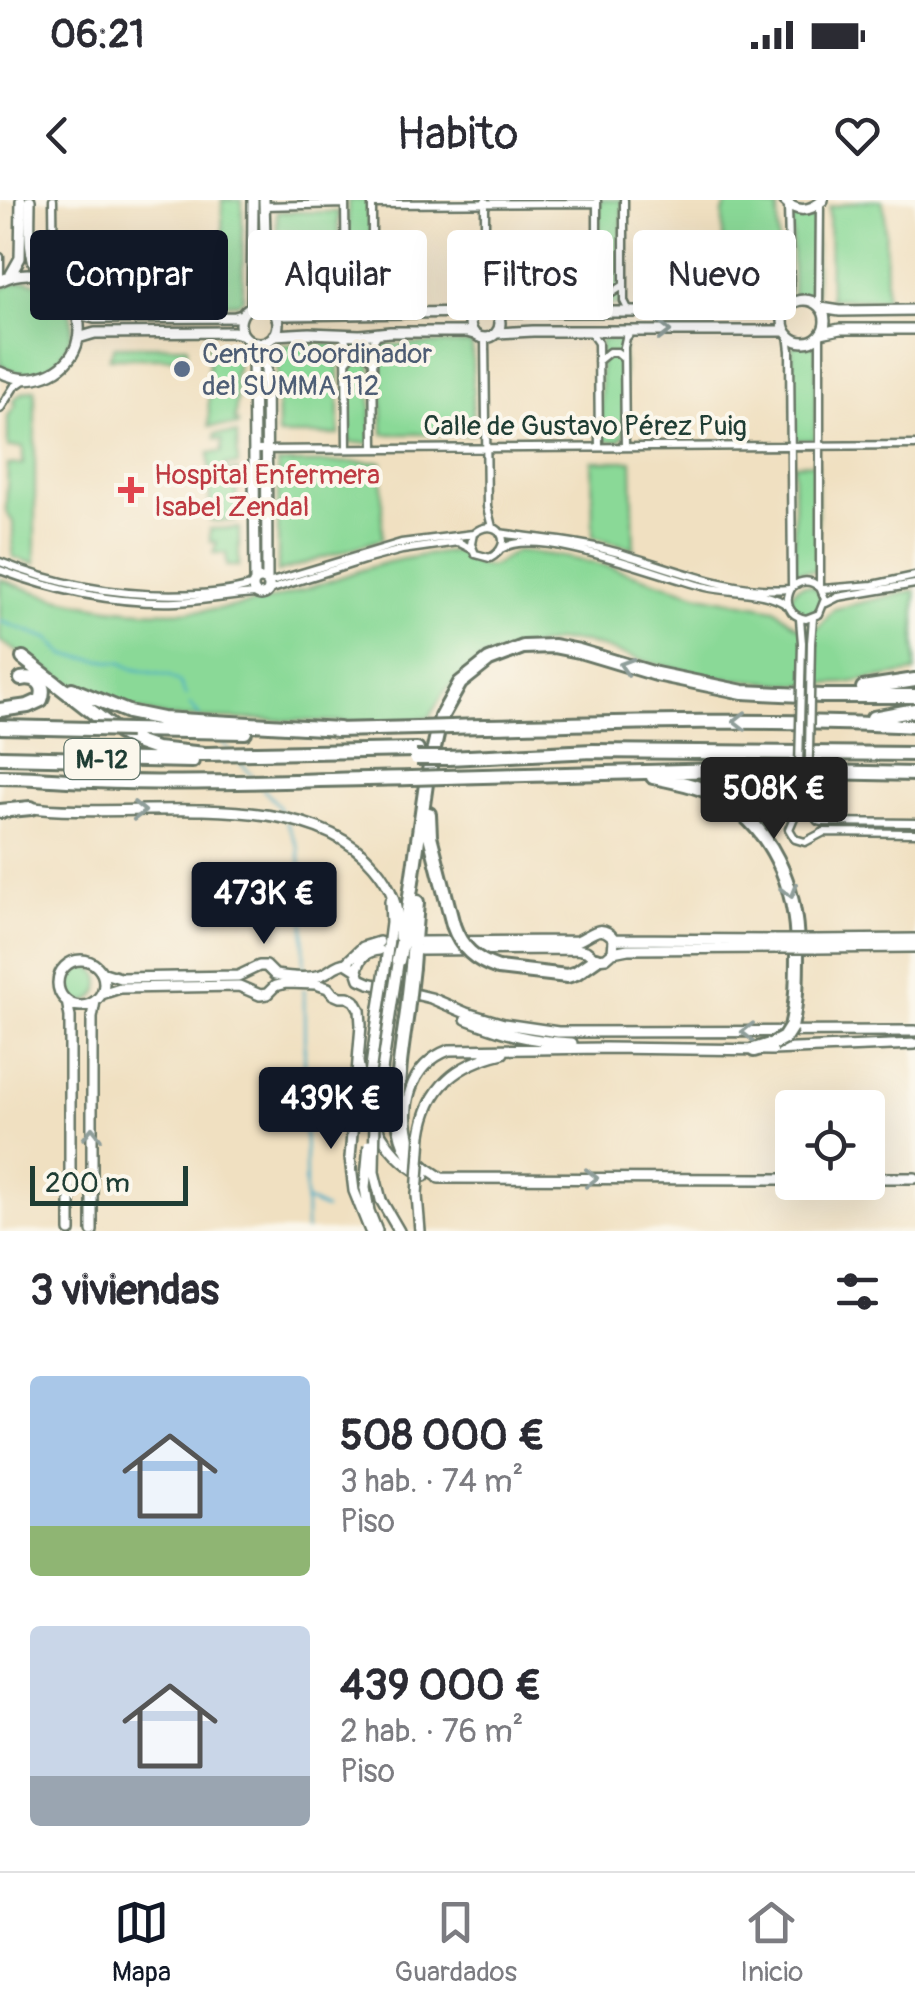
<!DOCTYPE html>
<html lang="es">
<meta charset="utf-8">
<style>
:root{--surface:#fff;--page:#f2f2f3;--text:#2b2b33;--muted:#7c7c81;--line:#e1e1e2;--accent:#111827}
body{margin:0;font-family:Pangolin,sans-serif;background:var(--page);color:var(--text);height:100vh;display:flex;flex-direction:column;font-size:38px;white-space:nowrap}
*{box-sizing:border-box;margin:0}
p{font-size:32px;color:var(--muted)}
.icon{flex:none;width:55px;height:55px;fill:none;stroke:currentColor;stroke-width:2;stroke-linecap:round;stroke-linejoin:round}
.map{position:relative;height:1031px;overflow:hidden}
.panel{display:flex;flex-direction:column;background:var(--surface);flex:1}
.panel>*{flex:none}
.guide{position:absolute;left:30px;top:30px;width:855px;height:90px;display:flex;gap:20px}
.fabs{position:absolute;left:775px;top:890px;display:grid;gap:20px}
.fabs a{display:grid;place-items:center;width:110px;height:110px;border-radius:10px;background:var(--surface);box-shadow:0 10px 40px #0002;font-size:50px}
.scale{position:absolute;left:30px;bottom:25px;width:158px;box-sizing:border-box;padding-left:10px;border:5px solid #1f3d34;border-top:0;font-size:28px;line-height:35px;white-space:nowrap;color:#1f3d34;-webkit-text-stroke:8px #fbf7ec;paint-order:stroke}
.price{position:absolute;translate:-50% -85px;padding:0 22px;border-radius:10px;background:var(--accent);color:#fff;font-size:32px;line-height:65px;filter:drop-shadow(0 2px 5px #0008)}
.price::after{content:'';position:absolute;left:50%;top:60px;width:30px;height:22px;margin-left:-15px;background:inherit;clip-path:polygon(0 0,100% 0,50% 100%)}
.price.current{background:#222;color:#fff}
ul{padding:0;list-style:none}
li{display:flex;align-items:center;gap:30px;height:250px;padding:0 30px}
li span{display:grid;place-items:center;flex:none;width:280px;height:200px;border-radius:10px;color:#555}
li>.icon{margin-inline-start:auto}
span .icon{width:120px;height:120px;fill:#fffc;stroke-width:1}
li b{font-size:42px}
h2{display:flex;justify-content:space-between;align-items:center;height:120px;padding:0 30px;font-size:42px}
.chip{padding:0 35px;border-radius:10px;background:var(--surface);box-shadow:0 10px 40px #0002;font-size:35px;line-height:90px}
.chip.current{background:var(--accent);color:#fff}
.status{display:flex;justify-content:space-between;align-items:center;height:70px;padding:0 50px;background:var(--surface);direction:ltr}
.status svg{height:28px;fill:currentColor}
header{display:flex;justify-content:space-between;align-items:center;height:130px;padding:0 30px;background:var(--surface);font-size:45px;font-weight:600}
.menu{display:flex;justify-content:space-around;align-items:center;height:140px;border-top:2px solid var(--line);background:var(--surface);font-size:28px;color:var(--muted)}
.menu a{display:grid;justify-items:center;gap:5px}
.menu .current{color:var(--accent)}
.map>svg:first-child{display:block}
</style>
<div class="status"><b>06:21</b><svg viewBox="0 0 49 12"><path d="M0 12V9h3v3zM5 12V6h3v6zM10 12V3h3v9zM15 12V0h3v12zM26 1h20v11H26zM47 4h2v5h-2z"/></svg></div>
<header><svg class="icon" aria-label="back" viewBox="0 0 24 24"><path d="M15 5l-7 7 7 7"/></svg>Habito<svg class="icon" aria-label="heart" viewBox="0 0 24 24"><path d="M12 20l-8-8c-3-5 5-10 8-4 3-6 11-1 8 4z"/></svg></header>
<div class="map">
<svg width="915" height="1031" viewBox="0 0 915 1031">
<rect width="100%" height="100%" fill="#fbf7ec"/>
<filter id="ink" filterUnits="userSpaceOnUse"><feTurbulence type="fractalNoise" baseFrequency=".01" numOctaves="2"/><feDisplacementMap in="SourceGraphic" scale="20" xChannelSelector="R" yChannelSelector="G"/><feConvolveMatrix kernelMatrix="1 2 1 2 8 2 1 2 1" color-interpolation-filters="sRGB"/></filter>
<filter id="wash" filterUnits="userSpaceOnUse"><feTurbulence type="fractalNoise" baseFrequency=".0048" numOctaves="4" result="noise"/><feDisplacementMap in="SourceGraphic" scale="40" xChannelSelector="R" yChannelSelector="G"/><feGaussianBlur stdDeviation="2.25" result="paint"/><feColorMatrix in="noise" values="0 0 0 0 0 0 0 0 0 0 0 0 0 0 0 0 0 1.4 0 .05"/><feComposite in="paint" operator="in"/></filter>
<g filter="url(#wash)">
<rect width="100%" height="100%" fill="#f0e0c1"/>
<path fill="#8ad997" stroke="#548b66" stroke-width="2.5" d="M 222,0 L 242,0 L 243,99 L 239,103 L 223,103 Z
M 348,0 L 370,0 L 371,107 L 348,107 Z
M 599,0 L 622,0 L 622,105 L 600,105 Z
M 728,0 L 778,8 L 779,100 L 723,100 L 723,13 Z
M 868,0 L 882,0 L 885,12 L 886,99 L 830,99 L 829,7 Z
M 277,12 L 338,12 L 339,102 L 277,103 Z
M 792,13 L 815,14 L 816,96 L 793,96 Z
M 26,81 C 112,94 61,206 0,164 L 0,90 L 11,84 Z
M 600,139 L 623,139 L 624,236 L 618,241 L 604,241 L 601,236 Z
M 349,140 L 371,140 L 371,243 L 349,243 Z
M 472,143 L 473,234 L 383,234 L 381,145 Z
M 339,144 L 339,235 L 278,235 L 277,145 Z
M 208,145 L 237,146 L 237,151 L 225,151 L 224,157 L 237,157 L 237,171 L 234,172 L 235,184 L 237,185 L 235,222 L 238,222 L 238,226 L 209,226 Z
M 792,145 L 817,145 L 815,239 L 813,240 L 796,240 L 793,237 Z
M 115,146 L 187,146 L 187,158 L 109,158 Z
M 35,189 L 35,364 L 13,357 L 13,322 L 6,312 L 8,265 L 23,264 L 23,247 L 8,247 L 8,217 L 16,204 L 13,202 C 18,193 25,191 35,189 Z
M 215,234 L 237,234 L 238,265 L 225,265 L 225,271 L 238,271 L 236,299 L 238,300 L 238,317 L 236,321 L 210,321 L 209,253 L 222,252 L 222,240 L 215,239 Z
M 592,261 L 632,261 L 634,348 L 593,337 Z
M 382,262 L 382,339 L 278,372 L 278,263 Z
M 817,263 L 818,371 L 794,371 L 794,264 Z
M 239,328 L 239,366 L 227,366 L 226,353 L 213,353 L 217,342 L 210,342 L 210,329 Z
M 457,351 C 466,354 470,362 479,365 C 496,372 504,355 518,351 L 559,356 L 607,366 L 700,395 L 775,409 L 798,427 L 819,427 L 834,409 L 915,390 L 915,472 L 847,483 L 798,485 L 720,478 L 651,463 L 584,442 L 558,441 L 480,460 L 444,492 L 429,518 L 379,523 L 168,517 L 124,507 L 76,487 L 0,441 L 0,379 C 82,413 178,421 264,401 C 304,392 342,375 382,364 C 406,357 432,354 457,351 Z
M791 400a15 15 0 1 1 30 0a15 15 0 1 1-30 0Z
M62 783a19 19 0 1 1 38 0a19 19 0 1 1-38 0Z"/>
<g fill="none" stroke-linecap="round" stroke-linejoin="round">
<path stroke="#45acc5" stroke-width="2.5" d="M 0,421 L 49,439 L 65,455 L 121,463 L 133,469 L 169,476 L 179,482 L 186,496
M 190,505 L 199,515
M 217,536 L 229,549
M 237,559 L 252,575
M 263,589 L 278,605 L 282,614
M 286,622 L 298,647 L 304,689 L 304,771
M 304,789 L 306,1031
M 308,1001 L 325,1009"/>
</g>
</g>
<g filter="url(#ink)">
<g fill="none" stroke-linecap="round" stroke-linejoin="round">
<defs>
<path id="street" d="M 53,0 L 54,81
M 624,0 L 624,101 L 629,111
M 372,2 L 372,97 L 373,106 L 378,113
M 372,4 L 597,3
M 265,6 L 345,4
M 0,57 L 0,75
M 598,85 L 605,91 L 612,93 L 624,85
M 347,86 C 355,97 365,96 372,85
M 788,107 L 790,89 L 788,6
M 819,107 L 820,4
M 485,108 L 485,1
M 592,112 L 597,101 L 597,1
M 342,113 L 346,103 L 345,0
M 590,131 L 598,143 L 599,247
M 341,134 L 346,141 L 347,249
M 788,134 L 790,151 L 792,387 C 783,402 789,416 806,419 L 819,414 L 825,399 L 820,387 L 820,135
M 485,139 L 487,307 L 492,327
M 598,161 L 609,152 L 617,152 L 624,158
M 346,162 C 353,152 364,149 372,160
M 0,209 L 14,187 L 24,180
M 625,247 L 624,147 L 626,138 L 632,131
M 374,248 L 373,149 L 374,140 L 378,134
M 255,250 L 915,245
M 500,333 C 536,339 572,340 608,350 C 667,365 726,394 789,389
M 503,348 C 539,326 663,377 706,387 C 730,393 769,390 788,406
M 0,362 C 63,387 131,398 199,394 C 217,393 236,391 253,385
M 0,370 C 56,391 117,404 177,402 C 204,401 229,395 256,394
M 268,383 L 401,343 L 473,334 C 497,314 517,344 490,358 L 475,354 L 471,344 L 473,334
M 792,387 C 801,380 810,379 819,387
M 823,389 L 873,385 L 915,376
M 269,390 L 364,360 L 402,350 L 458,342 L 472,349
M 826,403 L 838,397 L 915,384
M 800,419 L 802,443
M 811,443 L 813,418
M 798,608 L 789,629 L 795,639 L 805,642 L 824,632 L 915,633
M 808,608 L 818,621 L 823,622 L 915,623"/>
<path id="secondary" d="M 30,0 C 30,26 27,52 39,75
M 264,0 L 267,107
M 784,0 C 796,13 810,12 823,0
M 11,74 L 20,58 L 21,0
M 0,81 C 70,47 112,150 46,175 C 30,181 14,179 0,172
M783 121a21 21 0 1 1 42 0a21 21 0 1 1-42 0Z
M240 124a19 19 0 1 1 38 0a19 19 0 1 1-38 0Z
M 252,106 L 253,0
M470 123a15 15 0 1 1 30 0a15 15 0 1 1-30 0Z
M 821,108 L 840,111 L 915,110
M 274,112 L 285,115 L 474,112
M 496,112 L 753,112 L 787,108
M 78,114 L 94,118 L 235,117 L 242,115
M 497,133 L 533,131 L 785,131
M 821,133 L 840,129 L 915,129
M 274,135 L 309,133 L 360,135 L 390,132 L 467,132 L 474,134
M 78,138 L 95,133 L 233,132 L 242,134
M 266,142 L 267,381
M 253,143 L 255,380
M253 387a8 8 0 1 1 16 0a8 8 0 1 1-16 0Z
M 26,607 C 127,622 302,581 374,666 C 392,687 400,709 399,737
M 614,739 L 775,740
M 815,740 L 915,739
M 422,742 L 577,741 C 592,735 601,722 614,739
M 815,748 L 915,747
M 421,750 L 576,749 L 586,751 L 596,759 L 606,758 L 613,752 L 614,739
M 613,752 L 628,749 L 777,748
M58 783a23 23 0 1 1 46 0a23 23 0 1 1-46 0Z
M 346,763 L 357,770 L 360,779 L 369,783 L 431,798 L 466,813 L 504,824 L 558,832 L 915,831
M 346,763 L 363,747 L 379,742
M 386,763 L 391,723 L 390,701
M 357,770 C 360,758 366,751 379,750
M 101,772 L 120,778 L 238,776 L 259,766 L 266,766 L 275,775
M 275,775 C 288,777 304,779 317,776 C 329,774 334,764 346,763
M 101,794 L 120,788 L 239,786 L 260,795 L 267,794 L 275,786 L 286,783 L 316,784 L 328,788 L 333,794 L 340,797 L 348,797 L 355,801 L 360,810 L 361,825 L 350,958 L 354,991 L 370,1031
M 67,801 L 70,817 L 70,1031
M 466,819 C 506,834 529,841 572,843
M 358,862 C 366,910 379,951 424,976
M 371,899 L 370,874 L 379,808
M 375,918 L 391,809
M 421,935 C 428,886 457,864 503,853
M 412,947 C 399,909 409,865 449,850 L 605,848 L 772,850 L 915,844
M 422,965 L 440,977
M 439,978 L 792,979
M 868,978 L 915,978
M 365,988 L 369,1011 L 377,1031
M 417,995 L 420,1031
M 381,1000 L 399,1031
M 92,1031 L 92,818 L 95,801"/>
<path id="highway" d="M 23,458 L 118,532 L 139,543 L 156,549 L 205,554 L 417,550
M 863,488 L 915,480
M 72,489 L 128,512 L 162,519 L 339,529
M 0,510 L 28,506 L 41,500 C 47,484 36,476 21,479
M 873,518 L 915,510
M 0,527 L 92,529
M 451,527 C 606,523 760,518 915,526
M 130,530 L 245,532
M 335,530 L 417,528
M 0,557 L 192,561
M 448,558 L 593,551 L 915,554
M 0,577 C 31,577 62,580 93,581 C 199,585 305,580 411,578
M 445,577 L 723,570 L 915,574
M 653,577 C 673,581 695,585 713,594 C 772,624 797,686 797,750 C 797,776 797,802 791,827
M 0,611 L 31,608
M 429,614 L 430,636 L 453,725
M 398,761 L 405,730 L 426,584 L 441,517 L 460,483 L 489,460 L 523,447 L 554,446 L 579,451 L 656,474 L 743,492 L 822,496 L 915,496
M 412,767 L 417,702
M 498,768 L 567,776 L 576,773 L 596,759
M 407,812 C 402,851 382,942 423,967
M 754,850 L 773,844"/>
</defs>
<use href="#street" stroke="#687665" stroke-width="11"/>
<use href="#secondary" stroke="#687665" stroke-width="14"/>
<use href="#highway" stroke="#687665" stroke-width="18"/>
<use href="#street" stroke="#fff" stroke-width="6"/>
<use href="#secondary" stroke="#fff" stroke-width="9"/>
<use href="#highway" stroke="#fff" stroke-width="12"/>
<defs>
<path id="street-bridge" d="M 798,608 L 802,443
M 808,608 L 811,443"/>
<path id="secondary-bridge" d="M 775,740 L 815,740
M 777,748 L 815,748
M 379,808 L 386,763
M 391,809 L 398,764
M 375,918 L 374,972 L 381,1000
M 365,988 L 369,945
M 417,995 L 421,935"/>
<path id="highway-bridge" d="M 417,528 L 451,527
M 92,529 L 130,530
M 416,558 L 448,558
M 411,578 L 445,577
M 453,725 C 461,748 475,760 498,768
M 407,812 L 412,767
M 773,844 L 784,838 L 791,827"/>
</defs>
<use href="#street-bridge" stroke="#687665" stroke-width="11" stroke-linecap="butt"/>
<use href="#secondary-bridge" stroke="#687665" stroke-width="14" stroke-linecap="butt"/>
<use href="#highway-bridge" stroke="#687665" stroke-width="18" stroke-linecap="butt"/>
<use href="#street-bridge" stroke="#fff" stroke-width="6"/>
<use href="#secondary-bridge" stroke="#fff" stroke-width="9"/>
<use href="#highway-bridge" stroke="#fff" stroke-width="12"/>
</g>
<defs><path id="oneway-chevron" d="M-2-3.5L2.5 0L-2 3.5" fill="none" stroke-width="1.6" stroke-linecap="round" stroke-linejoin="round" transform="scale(2.5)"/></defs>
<g stroke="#8f9e9a">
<use href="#oneway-chevron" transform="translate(664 131)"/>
<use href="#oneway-chevron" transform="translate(626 466) rotate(-163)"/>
<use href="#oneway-chevron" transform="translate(740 521) rotate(-180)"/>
<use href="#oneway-chevron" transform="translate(139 611) rotate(1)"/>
<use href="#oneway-chevron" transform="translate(790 691) rotate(74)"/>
<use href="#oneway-chevron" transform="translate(748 832) rotate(180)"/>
<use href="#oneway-chevron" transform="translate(92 934) rotate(-90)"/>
<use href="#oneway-chevron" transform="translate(591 978)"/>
</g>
</g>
<circle fill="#5c6f8a" stroke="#fbf7ec" stroke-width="4" cx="182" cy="169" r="10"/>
<path fill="#e0444e" stroke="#fbf7ec" stroke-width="4" d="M126 275h10v10h10v10h-10v10h-10v-10h-10v-10h10z"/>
<g text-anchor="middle" stroke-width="8" stroke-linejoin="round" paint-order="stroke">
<rect fill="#fbf7ec" stroke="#61756b" stroke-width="2.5" x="64.5" y="539" width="75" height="40" rx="8"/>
<g font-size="25" font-weight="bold" fill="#1f3d34">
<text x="102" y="568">M-12</text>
</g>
<g font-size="28" fill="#4e5e75" stroke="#fbf7ec" text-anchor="start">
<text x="202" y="163">Centro Coordinador<tspan x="202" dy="32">del SUMMA 112</tspan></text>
</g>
<g font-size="28" fill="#1f3d34" stroke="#fbf7ec">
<text x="585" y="235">Calle de Gustavo Pérez Puig</text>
</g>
<g font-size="28" fill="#be3a42" stroke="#fbf7ec" text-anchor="start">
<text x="154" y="284">Hospital Enfermera<tspan x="154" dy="32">Isabel Zendal</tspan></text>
</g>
</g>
</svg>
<div class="fabs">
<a><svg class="icon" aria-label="locate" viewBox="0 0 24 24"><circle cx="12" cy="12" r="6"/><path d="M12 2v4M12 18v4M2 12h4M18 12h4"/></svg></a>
</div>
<div class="scale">200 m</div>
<b class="price current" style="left:774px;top:642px">508K €</b>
<b class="price" style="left:264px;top:747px">473K €</b>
<b class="price" style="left:331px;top:952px">439K €</b>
<div class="guide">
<a class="chip current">Comprar</a>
<a class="chip">Alquilar</a>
<a class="chip">Filtros</a>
<a class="chip">Nuevo</a>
</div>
</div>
<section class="panel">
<h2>3 viviendas<svg class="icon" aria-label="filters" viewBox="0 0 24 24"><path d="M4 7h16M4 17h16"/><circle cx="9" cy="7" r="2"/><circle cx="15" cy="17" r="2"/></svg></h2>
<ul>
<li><span style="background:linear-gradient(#a9c7e8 75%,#8fb573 0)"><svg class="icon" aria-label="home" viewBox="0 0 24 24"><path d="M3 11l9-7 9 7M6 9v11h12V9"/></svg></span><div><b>508 000 €</b><p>3 hab. · 74 m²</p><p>Piso</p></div></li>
<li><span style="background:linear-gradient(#c9d6e8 75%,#9aa5b1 0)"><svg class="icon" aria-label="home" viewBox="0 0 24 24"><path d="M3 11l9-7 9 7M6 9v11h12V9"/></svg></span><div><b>439 000 €</b><p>2 hab. · 76 m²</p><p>Piso</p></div></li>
</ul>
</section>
<nav class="menu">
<a class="current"><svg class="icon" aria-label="map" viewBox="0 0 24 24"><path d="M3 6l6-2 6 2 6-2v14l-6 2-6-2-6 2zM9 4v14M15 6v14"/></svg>Mapa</a>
<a><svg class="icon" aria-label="saved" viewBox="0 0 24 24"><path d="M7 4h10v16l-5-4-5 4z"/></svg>Guardados</a>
<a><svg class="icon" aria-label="home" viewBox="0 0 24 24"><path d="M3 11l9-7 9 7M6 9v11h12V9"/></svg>Inicio</a>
</nav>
